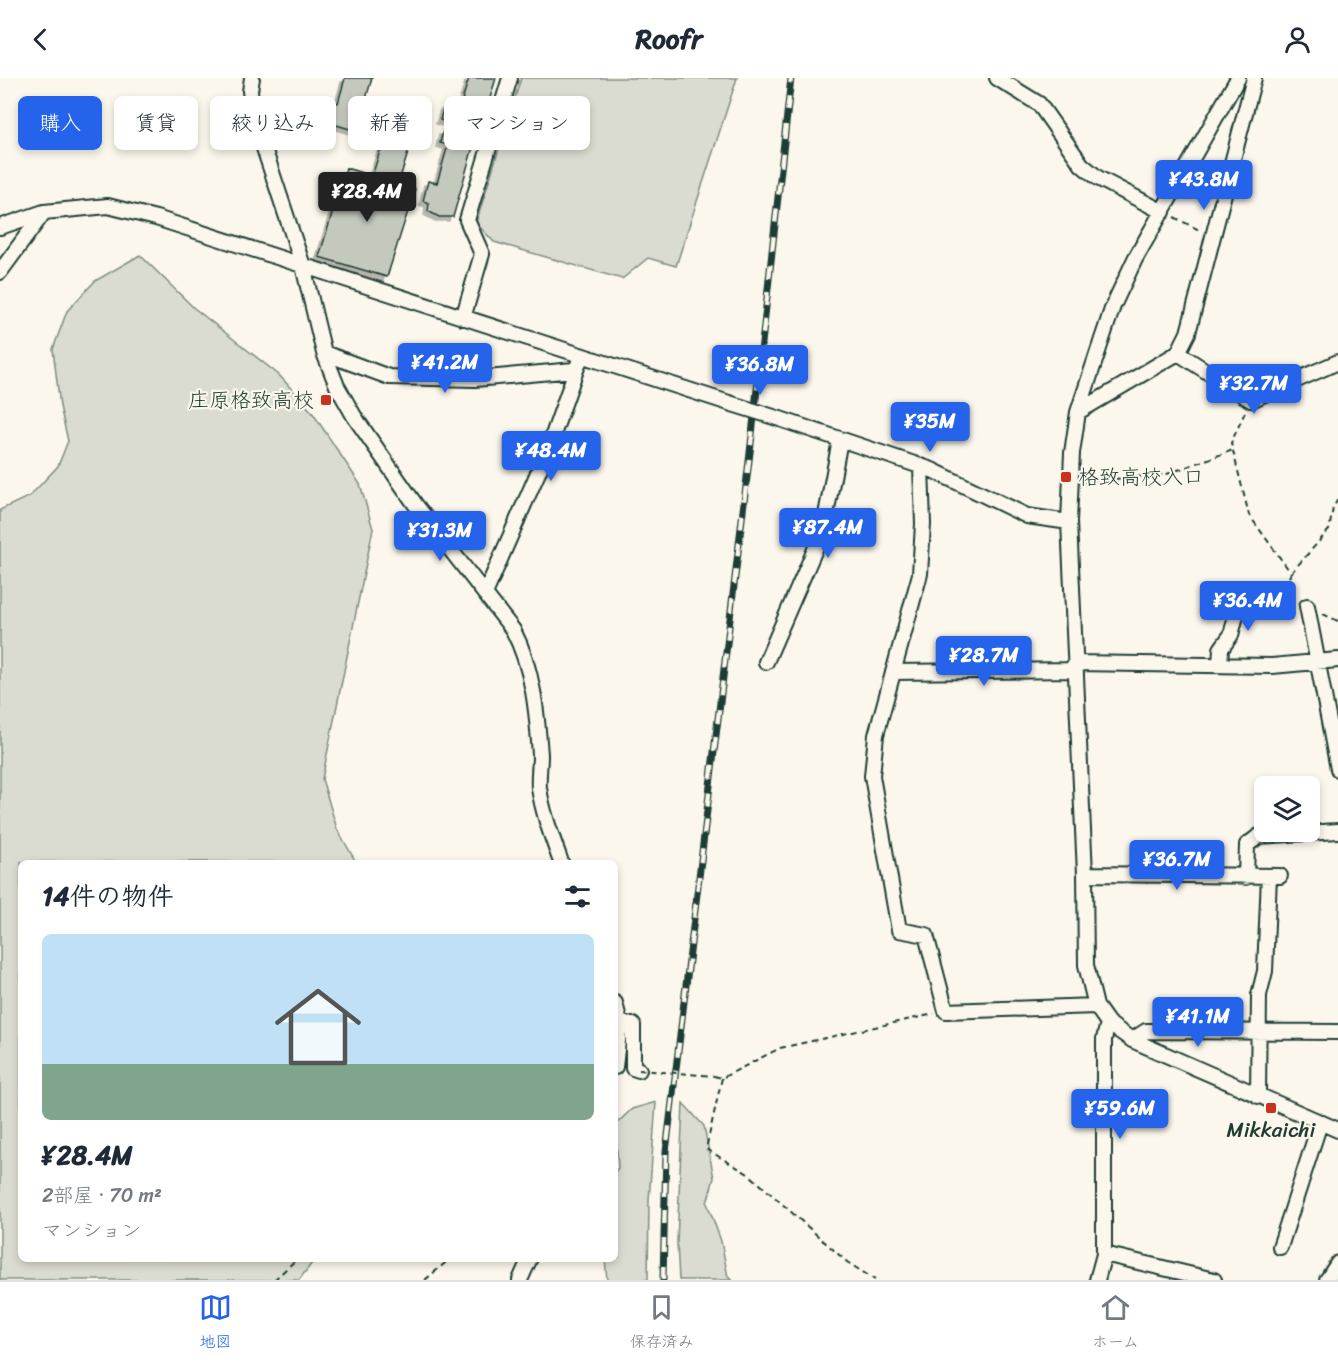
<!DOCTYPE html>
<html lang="ja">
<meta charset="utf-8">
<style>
:root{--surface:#fff;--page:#f6f6f7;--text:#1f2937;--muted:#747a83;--line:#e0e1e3;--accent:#2563eb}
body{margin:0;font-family:Sriracha,"Klee One",sans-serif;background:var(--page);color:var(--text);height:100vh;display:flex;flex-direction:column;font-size:22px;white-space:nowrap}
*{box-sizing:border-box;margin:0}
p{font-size:20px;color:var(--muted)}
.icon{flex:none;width:33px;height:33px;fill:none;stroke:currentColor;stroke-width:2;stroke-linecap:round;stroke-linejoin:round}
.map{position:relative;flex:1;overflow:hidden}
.sheet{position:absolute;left:18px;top:782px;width:600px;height:402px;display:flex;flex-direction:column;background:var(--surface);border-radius:9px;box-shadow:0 3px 9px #0003}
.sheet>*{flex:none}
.guide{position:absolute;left:18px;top:18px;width:600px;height:54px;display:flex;gap:12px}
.tools{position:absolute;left:1254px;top:698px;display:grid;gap:12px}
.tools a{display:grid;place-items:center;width:66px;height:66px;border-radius:9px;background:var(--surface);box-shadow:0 3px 9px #0003;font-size:30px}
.price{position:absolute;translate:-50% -51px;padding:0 14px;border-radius:6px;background:var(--accent);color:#fff;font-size:20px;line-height:39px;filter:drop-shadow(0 2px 3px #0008)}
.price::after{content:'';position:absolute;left:50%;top:36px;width:18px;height:14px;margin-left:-9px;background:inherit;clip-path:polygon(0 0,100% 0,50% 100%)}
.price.selected{background:#222;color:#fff}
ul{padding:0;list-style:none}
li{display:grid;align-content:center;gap:12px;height:318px;padding:0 24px}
li span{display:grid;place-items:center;height:186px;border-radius:9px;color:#555}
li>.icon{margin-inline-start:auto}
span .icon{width:108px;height:108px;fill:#fffc;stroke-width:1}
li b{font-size:26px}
h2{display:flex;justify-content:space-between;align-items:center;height:72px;padding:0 24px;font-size:26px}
.tag{padding:0 21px;border-radius:9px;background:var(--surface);box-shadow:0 3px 9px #0003;font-size:21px;line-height:54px}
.tag.selected{background:var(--accent);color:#fff}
header{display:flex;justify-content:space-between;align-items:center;height:78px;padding:0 24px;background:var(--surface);font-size:27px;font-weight:700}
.tab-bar{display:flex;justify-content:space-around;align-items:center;height:84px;border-top:2px solid var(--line);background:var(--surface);font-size:16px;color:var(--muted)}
.tab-bar a{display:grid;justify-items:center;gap:3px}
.tab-bar .selected{color:var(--accent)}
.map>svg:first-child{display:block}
</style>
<header><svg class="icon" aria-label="back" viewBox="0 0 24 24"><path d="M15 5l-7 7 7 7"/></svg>Roofr<svg class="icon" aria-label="person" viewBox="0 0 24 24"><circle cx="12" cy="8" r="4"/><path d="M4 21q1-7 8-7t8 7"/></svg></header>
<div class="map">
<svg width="1338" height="1202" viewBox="0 0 1338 1202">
<defs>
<filter id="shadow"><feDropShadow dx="-4" dy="4" stdDeviation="0" flood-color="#0004"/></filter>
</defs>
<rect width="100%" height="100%" fill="#fbf7ec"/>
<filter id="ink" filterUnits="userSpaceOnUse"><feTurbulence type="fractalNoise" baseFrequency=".0167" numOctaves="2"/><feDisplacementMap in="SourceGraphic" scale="12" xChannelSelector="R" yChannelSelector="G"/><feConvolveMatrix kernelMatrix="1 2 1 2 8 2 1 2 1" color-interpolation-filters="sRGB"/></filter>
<g filter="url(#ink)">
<path fill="#dbdcd1" stroke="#7d8c82" stroke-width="1.5" d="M 521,0 L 737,0 L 676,188 L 648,180 L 622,201 L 494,164 L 476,145 Z
M 140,177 L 194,230 L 279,297 L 312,334 L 360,406 L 373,451 L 322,701 L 337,751 L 356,784 L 21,784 L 21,1180 L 315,1181 L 299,1202 L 0,1202 L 0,432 L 30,418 L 58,388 L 68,363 L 60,328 L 53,271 L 67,233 L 95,203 Z
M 656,1024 L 649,1122 L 648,1202 L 607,1202 L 605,1181 L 615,1180 L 615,1094 L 618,1090 L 615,1047 L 632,1031 Z
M 683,1025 L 704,1048 L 714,1100 L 707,1125 L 721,1163 L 728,1199 L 732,1202 L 679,1202 L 677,1164 Z"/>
<path fill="#c4c9be" stroke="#1f3d34" stroke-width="1.5" filter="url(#shadow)" d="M 345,0 L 372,0 L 363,31 L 376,35 L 370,57 L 323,43 L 330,22 L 338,25 Z
M 469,0 L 496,0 L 480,54 L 440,42 L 444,28 L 459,32 Z
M 388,48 L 414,56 L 399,103 L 373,95 Z
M 443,53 L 475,62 L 453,139 L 439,139 L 428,133 L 429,125 L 423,123 L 428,103 L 437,105 L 448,67 L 440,65 Z
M 346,90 L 415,111 L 387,199 L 319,179 Z"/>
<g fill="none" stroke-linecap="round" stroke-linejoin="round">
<defs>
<path id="minor" d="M 252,0 L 250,13 L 253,37 L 303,188 L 324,275 L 337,308 L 354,338 L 415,426 L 513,552 C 533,590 537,634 540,677 C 540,688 538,699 539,710 C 543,736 552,759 561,784
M 997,0 L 1039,26 L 1082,87 L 1098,100 L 1163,134
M 1238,0 L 1135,181 L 1113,228 L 1078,334 L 1072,375 L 1069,444 L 1085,796 L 1086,887 L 1096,928 L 1108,945 L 1132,962 L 1338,1052
M 0,149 L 44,134 L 108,128 L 156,140 L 729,325
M 0,194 L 44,134
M 463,240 L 482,176 L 467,142 L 510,0
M 324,275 L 389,299 L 475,301 L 574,292
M 1178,275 L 1251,322 L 1338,284
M 1078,334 L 1178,275 L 1188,255 L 1254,0
M 780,341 L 932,392 L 1027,438 L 1069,444
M 921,389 L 923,446 L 920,496 L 876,657 L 872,698 L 899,852 L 926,857 L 946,933 L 1096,928
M 485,516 L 547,374 L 581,278
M 1307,528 L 1338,691
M 766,584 L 823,453 L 840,362
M 1075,585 L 1272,588 L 1338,582
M 1220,587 L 1221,571 L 1231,557 L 1242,514
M 893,594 L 1075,592
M 1085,796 L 1280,798
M 1246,799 L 1247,767 L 1259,758 L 1338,753
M 615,925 L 620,945 L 615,989
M 620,945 L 633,947 L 633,990 L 639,992
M 1132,962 L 1146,953 L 1338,954
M 1258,1018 L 1259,917 L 1265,893 L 1269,798
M 1280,1169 L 1320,1045
M 1104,1176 L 1214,1202
M 520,1202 L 530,1180
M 1097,1202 L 1104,1176 L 1104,961 L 1108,945
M 1327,1202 L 1338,1185"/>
</defs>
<use href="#minor" stroke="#1f3d34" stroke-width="18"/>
<path stroke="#1f3d34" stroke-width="2" stroke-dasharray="6 4.5" stroke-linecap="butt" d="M 1174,139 L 1201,153
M 1245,334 L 1231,365 L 1249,437 L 1291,495 L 1282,514
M 1083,404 L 1167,396 L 1233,372
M 1291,495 L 1329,452 L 1333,430 L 1338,421
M 1256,514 L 1282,514 L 1294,521
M 1323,536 L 1338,543
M 714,998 L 722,1000 L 780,970 L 934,936
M 722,1000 L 706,1071 L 750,1097 L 847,1184 L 875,1202
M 274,1202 L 298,1180
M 425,1202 L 451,1180"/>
<use href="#minor" stroke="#fbf7ec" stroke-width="14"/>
<defs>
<path id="rail" d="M 663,1202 L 666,1074 L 751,366 L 791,0"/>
</defs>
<use href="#rail" stroke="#1f3d34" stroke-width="7"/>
<use href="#rail" stroke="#fbf7ec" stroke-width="4.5" stroke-dasharray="14" stroke-linecap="butt"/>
<defs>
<path id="minor-bridge" d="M 729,325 L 780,341"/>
</defs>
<use href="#minor-bridge" stroke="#1f3d34" stroke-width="18" stroke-linecap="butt"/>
<path stroke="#1f3d34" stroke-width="2" stroke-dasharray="6 4.5" stroke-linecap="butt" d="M 639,992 L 714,998"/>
<use href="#minor-bridge" stroke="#fbf7ec" stroke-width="14"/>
</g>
</g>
<g fill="#c8321e" stroke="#fbf7ec" stroke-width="2">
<rect x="320" y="316" width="12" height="12" rx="3"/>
<rect x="1060" y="393" width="12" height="12" rx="3"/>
<rect x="1265" y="1024" width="12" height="12" rx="3"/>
</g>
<g text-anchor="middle" stroke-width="4.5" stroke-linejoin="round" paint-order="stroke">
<g font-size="21" fill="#1f3d34" stroke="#fbf7ec" text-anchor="end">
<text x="314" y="329">庄原格致高校</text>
<text x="1078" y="406" text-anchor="start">格致高校入口</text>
<text x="1271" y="1059" text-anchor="middle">Mikkaichi</text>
</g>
</g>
</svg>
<div class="tools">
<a><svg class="icon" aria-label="layers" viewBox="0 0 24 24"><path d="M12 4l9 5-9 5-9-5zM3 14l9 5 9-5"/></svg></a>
</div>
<b class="price" style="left:1204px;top:133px">¥43.8M</b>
<b class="price selected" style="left:367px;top:145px">¥28.4M</b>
<b class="price" style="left:445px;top:316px">¥41.2M</b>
<b class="price" style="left:760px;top:318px">¥36.8M</b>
<b class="price" style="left:1254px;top:337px">¥32.7M</b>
<b class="price" style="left:930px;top:375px">¥35M</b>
<b class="price" style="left:551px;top:404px">¥48.4M</b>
<b class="price" style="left:828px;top:481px">¥87.4M</b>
<b class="price" style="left:440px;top:484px">¥31.3M</b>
<b class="price" style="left:1248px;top:554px">¥36.4M</b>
<b class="price" style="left:984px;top:609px">¥28.7M</b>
<b class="price" style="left:1177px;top:813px">¥36.7M</b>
<b class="price" style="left:1198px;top:970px">¥41.1M</b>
<b class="price" style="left:1120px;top:1062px">¥59.6M</b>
<div class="guide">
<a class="tag selected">購入</a>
<a class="tag">賃貸</a>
<a class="tag">絞り込み</a>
<a class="tag">新着</a>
<a class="tag">マンション</a>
</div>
<section class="sheet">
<h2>14件の物件<svg class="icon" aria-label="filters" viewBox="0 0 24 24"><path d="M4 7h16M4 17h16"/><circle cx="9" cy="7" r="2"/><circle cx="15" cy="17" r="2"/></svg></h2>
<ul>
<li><span style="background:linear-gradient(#bfe0f5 70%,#7fa58c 0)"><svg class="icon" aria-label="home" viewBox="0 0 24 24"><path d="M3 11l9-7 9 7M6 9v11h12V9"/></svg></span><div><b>¥28.4M</b><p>2部屋 · 70 m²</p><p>マンション</p></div></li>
</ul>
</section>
</div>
<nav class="tab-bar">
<a class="selected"><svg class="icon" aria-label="map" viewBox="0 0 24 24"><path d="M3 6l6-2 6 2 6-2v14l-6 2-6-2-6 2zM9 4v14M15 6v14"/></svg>地図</a>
<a><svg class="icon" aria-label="saved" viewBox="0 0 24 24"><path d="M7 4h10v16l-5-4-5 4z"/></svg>保存済み</a>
<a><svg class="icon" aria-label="home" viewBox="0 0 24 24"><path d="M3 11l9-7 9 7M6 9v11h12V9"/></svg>ホーム</a>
</nav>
